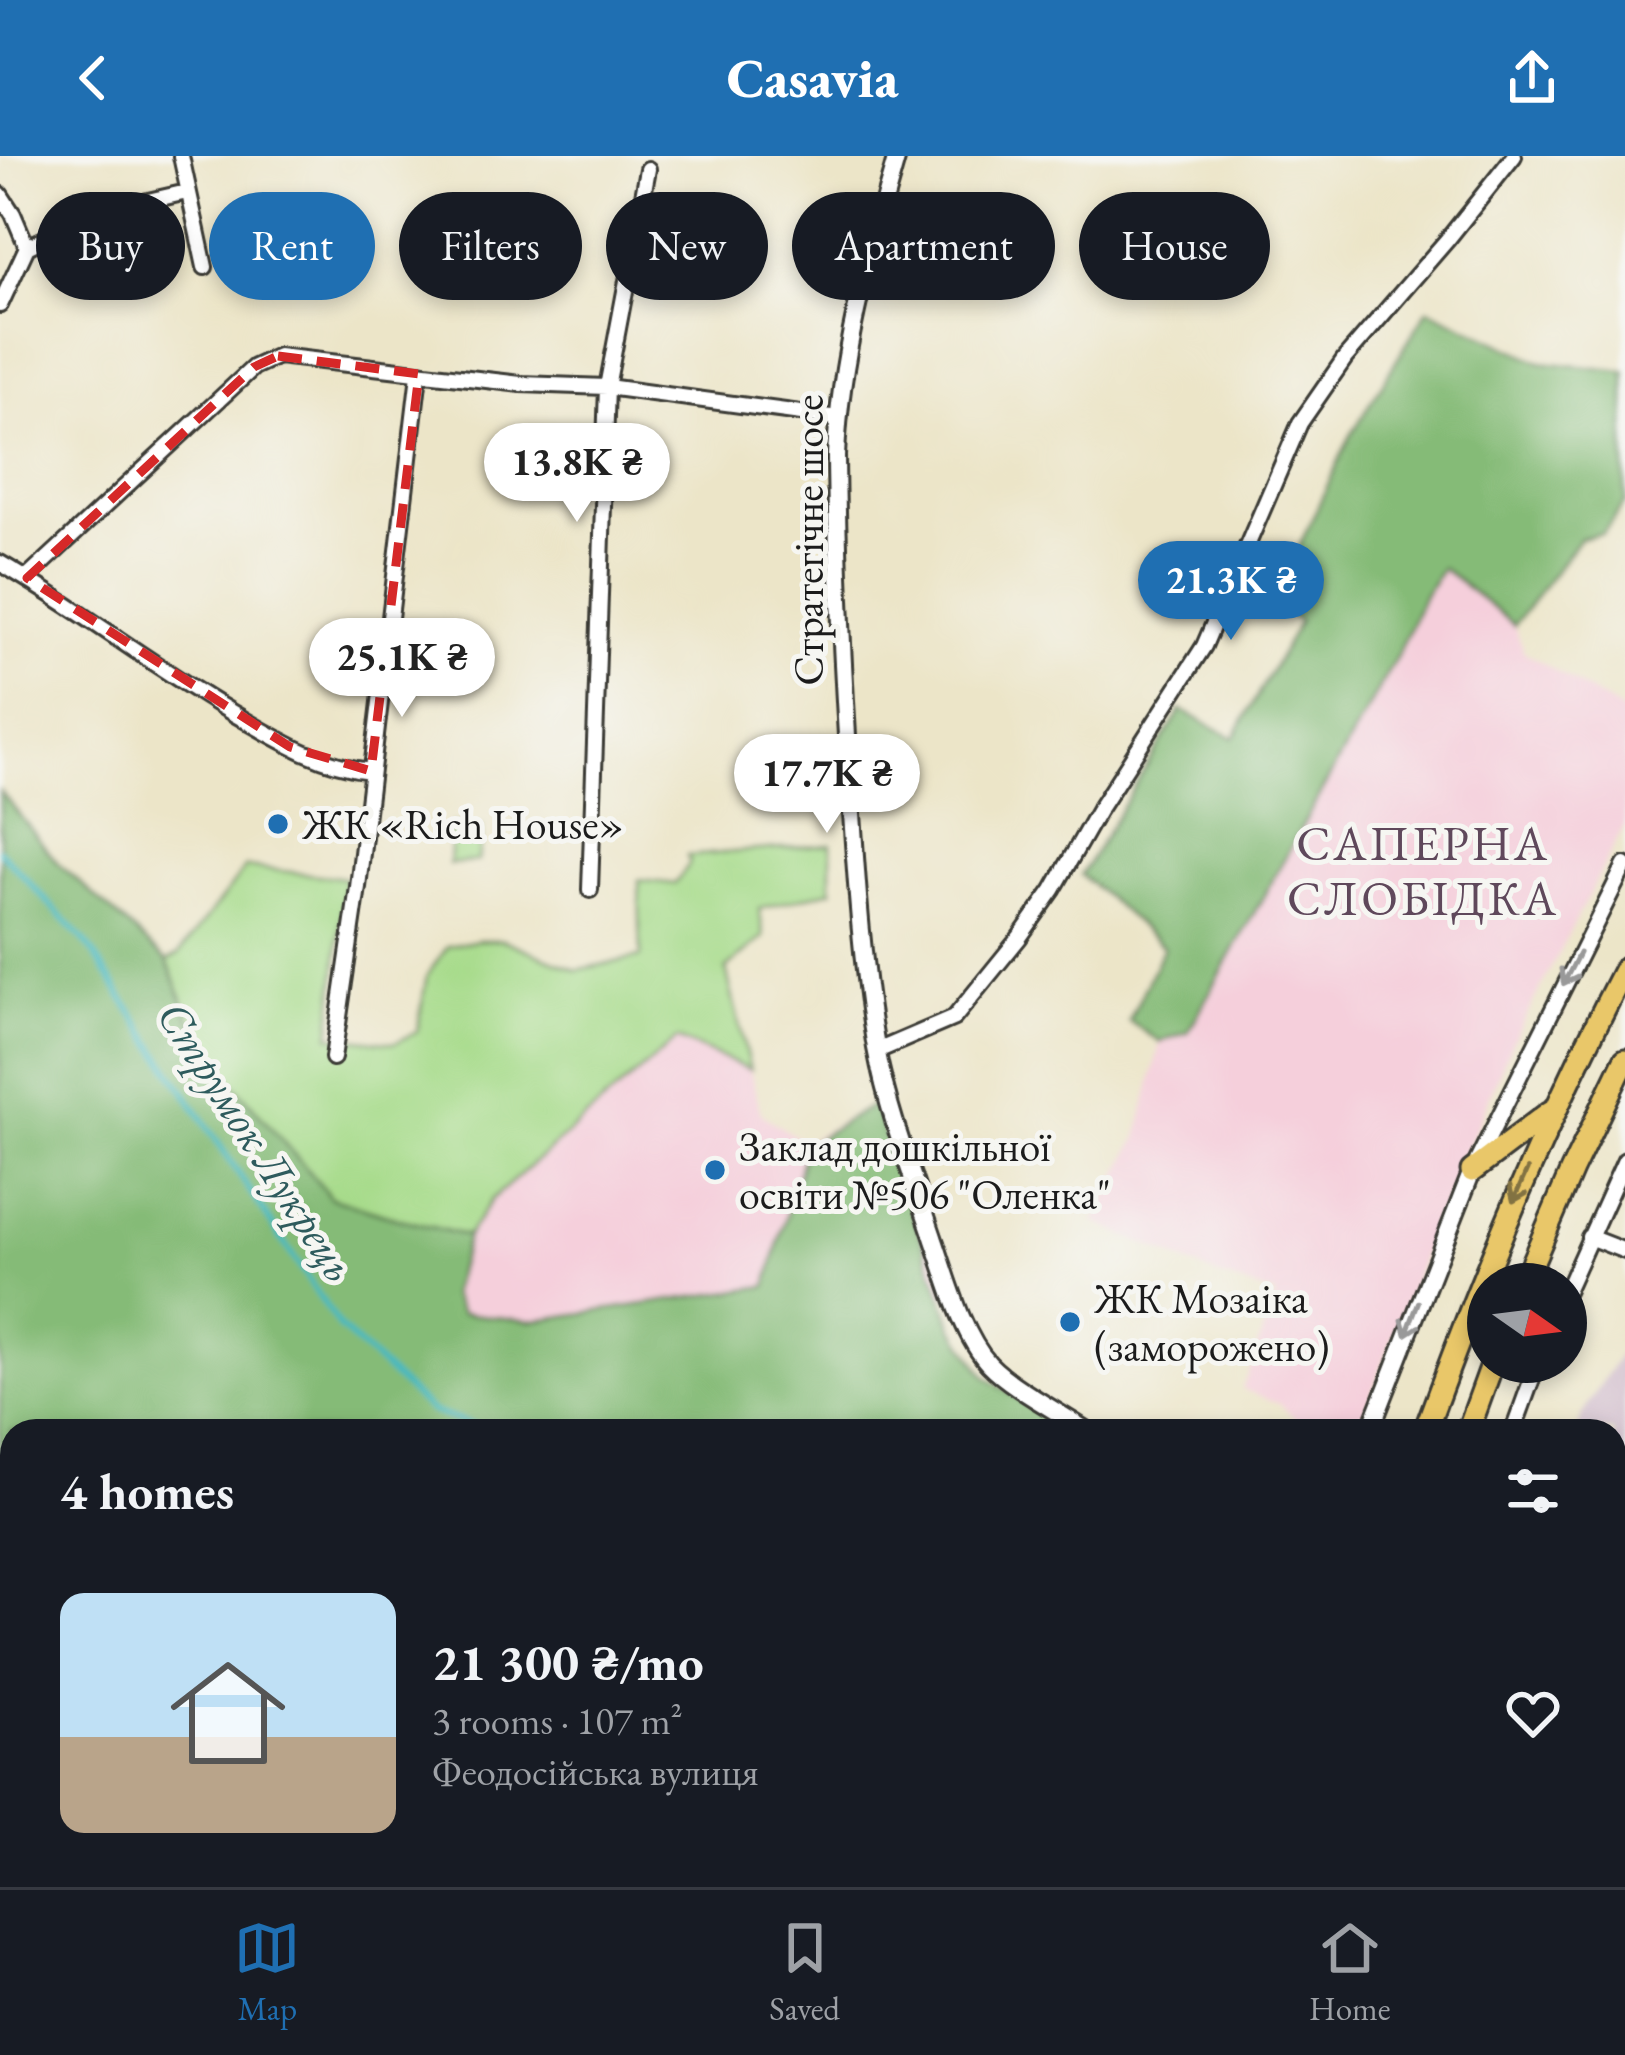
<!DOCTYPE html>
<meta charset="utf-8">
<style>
:root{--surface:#171b24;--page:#20242c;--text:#f1f3f6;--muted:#9ea1a6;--line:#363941;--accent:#1f6fb2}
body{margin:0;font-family:"EB Garamond",serif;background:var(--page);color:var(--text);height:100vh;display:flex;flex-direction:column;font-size:45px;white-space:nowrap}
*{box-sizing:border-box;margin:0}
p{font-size:39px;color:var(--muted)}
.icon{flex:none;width:66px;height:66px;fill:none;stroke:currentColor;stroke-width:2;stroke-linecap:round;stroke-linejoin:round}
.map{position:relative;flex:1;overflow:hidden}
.sheet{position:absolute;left:0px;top:1263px;width:1626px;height:468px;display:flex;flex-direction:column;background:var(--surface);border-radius:36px 36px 0 0;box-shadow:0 6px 18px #0003}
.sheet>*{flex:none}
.banner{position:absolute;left:36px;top:36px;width:1554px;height:108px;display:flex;gap:24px}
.needle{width:78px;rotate:104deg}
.fabs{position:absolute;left:1467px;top:1107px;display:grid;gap:24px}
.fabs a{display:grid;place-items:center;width:120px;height:120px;border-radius:50%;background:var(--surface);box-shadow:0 6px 18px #0003;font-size:60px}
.price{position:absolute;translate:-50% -102px;padding:0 27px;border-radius:42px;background:#fff;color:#222;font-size:39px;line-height:78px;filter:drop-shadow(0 3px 6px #0008)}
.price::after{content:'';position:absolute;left:50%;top:72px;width:36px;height:27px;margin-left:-18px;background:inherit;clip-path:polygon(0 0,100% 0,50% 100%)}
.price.active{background:var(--accent);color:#fff}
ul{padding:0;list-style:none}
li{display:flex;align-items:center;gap:36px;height:300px;padding:0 60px}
li span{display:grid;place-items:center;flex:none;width:336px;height:240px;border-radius:24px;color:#555}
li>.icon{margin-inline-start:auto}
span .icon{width:144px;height:144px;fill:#fffc;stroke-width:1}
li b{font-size:51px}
h2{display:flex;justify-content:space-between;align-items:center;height:144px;padding:0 60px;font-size:51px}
.pill{padding:0 42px;border-radius:54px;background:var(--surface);box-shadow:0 6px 18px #0003;font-size:42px;line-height:108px}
.pill.active{background:var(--accent);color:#fff}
header{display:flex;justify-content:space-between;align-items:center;height:156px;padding:0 60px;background:var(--accent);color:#fff;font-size:54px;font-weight:800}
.menu{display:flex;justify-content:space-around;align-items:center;height:168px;border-top:3px solid var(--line);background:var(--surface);font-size:33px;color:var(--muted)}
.menu a{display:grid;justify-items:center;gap:6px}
.menu .active{color:var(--accent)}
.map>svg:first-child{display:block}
</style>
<header><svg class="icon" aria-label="back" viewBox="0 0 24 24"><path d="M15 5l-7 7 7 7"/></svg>Casavia<svg class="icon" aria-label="share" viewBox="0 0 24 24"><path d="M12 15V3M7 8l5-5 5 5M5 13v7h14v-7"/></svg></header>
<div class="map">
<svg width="1625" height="1731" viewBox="0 0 1625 1731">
<rect width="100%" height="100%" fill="#f6f6f2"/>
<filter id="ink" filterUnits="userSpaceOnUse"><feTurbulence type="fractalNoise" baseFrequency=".00833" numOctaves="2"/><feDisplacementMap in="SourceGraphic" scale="24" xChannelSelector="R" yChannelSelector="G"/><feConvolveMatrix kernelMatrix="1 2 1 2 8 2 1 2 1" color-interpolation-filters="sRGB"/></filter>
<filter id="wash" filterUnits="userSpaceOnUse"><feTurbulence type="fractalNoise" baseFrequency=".004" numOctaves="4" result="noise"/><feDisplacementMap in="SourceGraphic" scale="48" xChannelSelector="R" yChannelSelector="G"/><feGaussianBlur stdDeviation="2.7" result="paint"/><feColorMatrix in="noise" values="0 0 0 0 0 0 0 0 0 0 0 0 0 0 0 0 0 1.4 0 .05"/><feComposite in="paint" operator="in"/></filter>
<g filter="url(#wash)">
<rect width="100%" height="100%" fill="#ece5c8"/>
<path fill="#f5cfdb" d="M 1442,411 L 1514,469 L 1523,495 L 1625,557 L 1625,669 L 1511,889 L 1423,1100 L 1358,1275 L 1308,1275 L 1280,1248 L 1242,1233 L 1276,1139 L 1217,1120 L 1094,1066 L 1138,981 L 1160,886 L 1188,875 L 1399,496 L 1424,439 Z
M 677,883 L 750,914 L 761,958 L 804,986 L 881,943 L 947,1138 L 853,1198 L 767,1130 L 531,1165 L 461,1157 L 451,1139 L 467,1080 L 492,1043 Z"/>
<path fill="#d1bdcc" d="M 1625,1189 L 1625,1731 L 1419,1731 L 1425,1719 L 1614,1719 L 1614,1275 L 1577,1275 L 1582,1259 Z"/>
<path fill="#a7db8b" stroke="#627c54" stroke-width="3" d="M 452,669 L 482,672 L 478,705 L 449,708 Z
M 831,688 L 831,734 L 759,753 L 764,781 L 726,813 L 750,914 L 677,883 L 492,1043 L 467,1080 L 396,1062 L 331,1042 L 202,891 L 167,805 L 179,798 L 246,711 L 345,722 L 330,880 L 394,887 L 417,876 L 427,819 L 448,790 L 478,784 L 503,784 L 577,814 L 641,801 L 639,724 L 675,728 L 690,707 L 687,700 Z
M 0,1344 L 12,1350 L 12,1595 L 0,1587 Z
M 425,1719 L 685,1719 L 667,1731 L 453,1731 Z"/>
<path fill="#85bb77" stroke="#506c4a" stroke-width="3" d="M 1428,153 L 1540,206 L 1625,215 L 1625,347 L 1603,377 L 1580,382 L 1514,469 L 1442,412 L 1424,439 L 1399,496 L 1188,876 L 1160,886 L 1129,865 L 1164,791 L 1081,719 L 1181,554 L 1234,582 L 1299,465 L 1272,449 L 1350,281 Z
M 0,635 L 57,706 L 167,805 L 202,891 L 331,1042 L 396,1062 L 467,1080 L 451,1138 L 461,1157 L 531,1165 L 767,1130 L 806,989 L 874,948 L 953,1171 L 986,1221 L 1065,1275 L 12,1275 L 12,1350 L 0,1344 Z
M 0,1587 L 12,1595 L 12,1719 L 425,1719 L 453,1731 L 0,1731 Z
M 685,1719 L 1104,1719 L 1113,1731 L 667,1731 Z"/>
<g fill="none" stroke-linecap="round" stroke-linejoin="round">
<path stroke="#49b9bf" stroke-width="6" d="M 0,695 L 88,789 L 340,1172 L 431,1255 L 488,1275"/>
</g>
</g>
<g filter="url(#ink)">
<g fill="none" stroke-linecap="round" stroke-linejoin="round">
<defs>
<path id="minor" d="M 181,0 L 205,111
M 0,38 L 13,58 L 27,91
M 0,149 L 27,91 L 82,65 L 122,51 L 187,36
M 0,407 C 83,455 159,515 243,563 C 284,587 323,610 371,615
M 27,422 L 254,211 L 278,200 L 521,228 L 607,231 L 838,262
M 590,734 L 607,231 L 648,13
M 877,895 L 954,862 L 1019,782 L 1053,734 L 1098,655 L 1204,490 L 1300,267 L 1345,202 L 1447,84 L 1514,0
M 333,902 L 358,731 L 419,218
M 1477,1005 L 1625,709
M 1589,1081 L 1625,1095
M 1566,1135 L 1625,1004
M 1513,1275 L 1538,1206
M 1352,1731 L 1356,1719"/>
<path id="tertiary" d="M 897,0 C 869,99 840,197 836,300 C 837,409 843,519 850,628 C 856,716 861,805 876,892 C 888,957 913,1021 934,1084 C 947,1121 962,1179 989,1208 C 1012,1232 1059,1256 1087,1275
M 1370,1275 L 1472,1015
M 1216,1731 L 1219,1719"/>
<path id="primary" d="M 1472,1015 L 1550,956
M 1523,1128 L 1572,1014 L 1625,904
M 1425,1275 C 1483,1116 1547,962 1625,812
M 1468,1275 L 1493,1206
M 1250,1731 L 1255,1719
M 1294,1731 L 1299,1719"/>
</defs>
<use href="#minor" stroke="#3b3a36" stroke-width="20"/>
<use href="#tertiary" stroke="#3b3a36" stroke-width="22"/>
<use href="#primary" stroke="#3b3a36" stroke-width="27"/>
<use href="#minor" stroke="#fff" stroke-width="14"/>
<use href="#tertiary" stroke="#fff" stroke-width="16"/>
<use href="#primary" stroke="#e9c769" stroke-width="21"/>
<defs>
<path id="rail" d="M 1614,1635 L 1625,1592
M 1596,1731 L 1598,1719"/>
</defs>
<use href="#rail" stroke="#1c1c1c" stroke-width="10"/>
<use href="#rail" stroke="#f6f6f2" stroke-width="6" stroke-dasharray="18" stroke-linecap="butt"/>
</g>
<defs><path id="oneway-shaft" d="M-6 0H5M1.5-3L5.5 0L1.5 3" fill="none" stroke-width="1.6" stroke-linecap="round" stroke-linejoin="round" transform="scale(3)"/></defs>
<g stroke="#999">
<use href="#oneway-shaft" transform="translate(1571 813) rotate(117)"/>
<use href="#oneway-shaft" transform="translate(1412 1163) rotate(111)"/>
</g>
<use stroke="#827242" href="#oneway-shaft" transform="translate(1520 1030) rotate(114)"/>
</g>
<path fill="none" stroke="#d62828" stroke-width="9" stroke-dasharray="24 15" stroke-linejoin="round" d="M 278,200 L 419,218 L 371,615 L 290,591 L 27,422 L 254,211 Z"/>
<g fill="#1f6fb2" stroke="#f6f6f2" stroke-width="4.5">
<circle cx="278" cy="668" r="12"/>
<circle cx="715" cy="1014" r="12"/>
<circle cx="1070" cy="1166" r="12"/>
</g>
<g text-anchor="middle" stroke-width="10" stroke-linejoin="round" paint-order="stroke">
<g font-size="42" fill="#1c1c1c" stroke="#f6f6f2">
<text transform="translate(808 384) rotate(-90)" y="15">Стратегічне шосе</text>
</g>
<g font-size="42" fill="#1c1c1c" stroke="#f6f6f2" text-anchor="start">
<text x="302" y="683">ЖК «Rich House»</text>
<text x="739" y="1005">Заклад дошкільної<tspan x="739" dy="48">освіти №506 "Оленка"</tspan></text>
<text x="1094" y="1157">ЖК Мозаіка<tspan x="1094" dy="48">(заморожено)</tspan></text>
</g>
<g font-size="45" font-style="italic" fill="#2e5b5d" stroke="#f6f6f2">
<text transform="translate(257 985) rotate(57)" y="16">Струмок Лукрець</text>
</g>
<g font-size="48" letter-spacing="3" fill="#5f485b" stroke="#f6f6f2">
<text x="1423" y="704">САПЕРНА<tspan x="1423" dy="55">СЛОБІДКА</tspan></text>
</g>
</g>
</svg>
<div class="fabs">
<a><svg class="needle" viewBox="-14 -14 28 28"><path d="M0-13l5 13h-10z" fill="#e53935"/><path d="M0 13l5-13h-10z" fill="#9ea1a6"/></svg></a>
</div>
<b class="price" style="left:577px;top:369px">13.8K ₴</b>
<b class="price active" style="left:1231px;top:487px">21.3K ₴</b>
<b class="price" style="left:402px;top:564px">25.1K ₴</b>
<b class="price" style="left:827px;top:680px">17.7K ₴</b>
<div class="banner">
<a class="pill">Buy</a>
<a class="pill active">Rent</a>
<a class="pill">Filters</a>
<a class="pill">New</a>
<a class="pill">Apartment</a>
<a class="pill">House</a>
</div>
<section class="sheet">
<h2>4 homes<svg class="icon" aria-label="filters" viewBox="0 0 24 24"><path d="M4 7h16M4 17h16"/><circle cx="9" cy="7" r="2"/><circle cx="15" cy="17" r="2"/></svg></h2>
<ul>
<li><span style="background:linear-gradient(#bfe0f5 60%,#b9a48a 0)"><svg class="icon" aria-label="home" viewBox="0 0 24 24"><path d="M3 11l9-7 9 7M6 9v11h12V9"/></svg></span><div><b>21 300 ₴/mo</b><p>3 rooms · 107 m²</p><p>Феодосійська вулиця</p></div><svg class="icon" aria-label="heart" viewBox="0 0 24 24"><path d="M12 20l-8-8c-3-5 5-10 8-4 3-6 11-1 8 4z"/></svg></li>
</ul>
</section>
</div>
<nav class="menu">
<a class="active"><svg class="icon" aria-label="map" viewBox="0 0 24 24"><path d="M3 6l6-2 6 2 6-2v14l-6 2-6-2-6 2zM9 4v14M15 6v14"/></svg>Map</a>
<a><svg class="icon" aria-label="saved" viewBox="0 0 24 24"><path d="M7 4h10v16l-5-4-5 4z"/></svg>Saved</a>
<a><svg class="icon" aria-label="home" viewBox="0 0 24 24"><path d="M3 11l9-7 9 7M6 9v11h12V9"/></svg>Home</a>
</nav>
